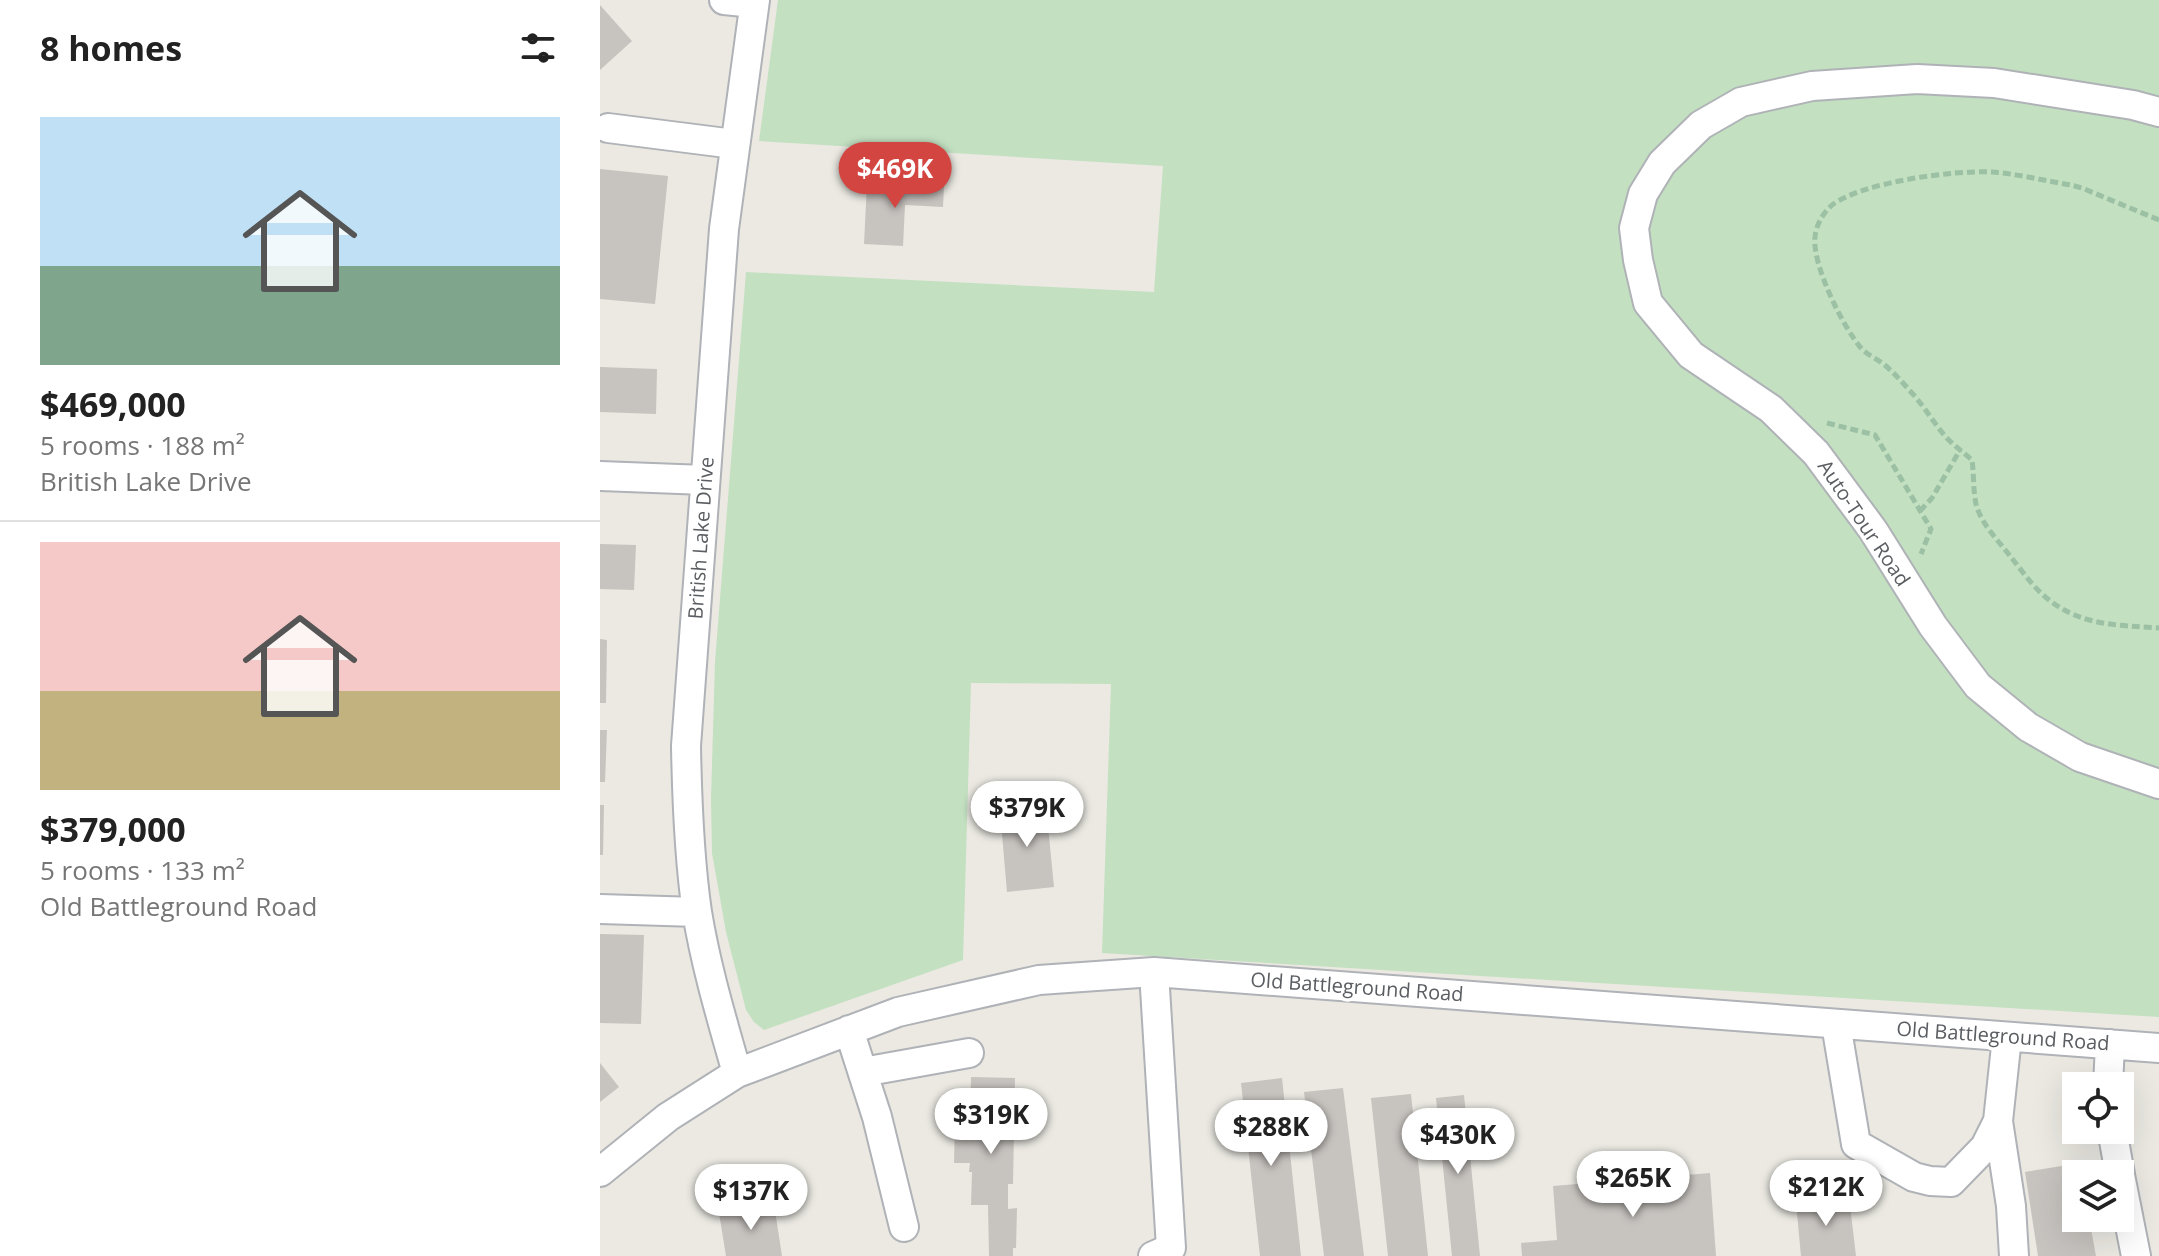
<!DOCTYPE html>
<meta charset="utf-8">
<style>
:root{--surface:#fff;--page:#f2f2f2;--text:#222;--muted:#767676;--line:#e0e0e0;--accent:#d34540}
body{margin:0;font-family:"Open Sans",sans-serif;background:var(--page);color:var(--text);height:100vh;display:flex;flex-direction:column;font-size:30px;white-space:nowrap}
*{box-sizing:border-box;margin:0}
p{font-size:26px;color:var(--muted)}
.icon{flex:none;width:44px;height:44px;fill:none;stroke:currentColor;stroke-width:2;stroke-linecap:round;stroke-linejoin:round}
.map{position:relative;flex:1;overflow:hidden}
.panel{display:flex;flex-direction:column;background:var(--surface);width:600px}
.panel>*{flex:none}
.buttons{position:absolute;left:1462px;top:1072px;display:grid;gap:16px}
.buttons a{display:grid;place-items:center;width:72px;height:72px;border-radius:0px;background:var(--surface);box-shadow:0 8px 32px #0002;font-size:40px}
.price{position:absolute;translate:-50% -68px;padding:0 18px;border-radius:28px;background:#fff;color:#222;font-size:26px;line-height:52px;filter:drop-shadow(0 2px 4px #0008)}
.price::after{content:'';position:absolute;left:50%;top:48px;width:24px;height:18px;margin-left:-12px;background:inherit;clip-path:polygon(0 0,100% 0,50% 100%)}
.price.active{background:var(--accent);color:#fff}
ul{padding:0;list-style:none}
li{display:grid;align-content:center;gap:16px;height:424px;padding:0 40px}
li+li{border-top:2px solid var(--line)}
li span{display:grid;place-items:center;height:248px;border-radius:0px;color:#555}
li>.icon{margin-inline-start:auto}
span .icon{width:144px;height:144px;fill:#fffc;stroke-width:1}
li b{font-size:34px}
h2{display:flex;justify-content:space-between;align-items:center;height:96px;padding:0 40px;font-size:34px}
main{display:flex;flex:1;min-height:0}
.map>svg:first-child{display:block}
</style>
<main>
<section class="panel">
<h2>8 homes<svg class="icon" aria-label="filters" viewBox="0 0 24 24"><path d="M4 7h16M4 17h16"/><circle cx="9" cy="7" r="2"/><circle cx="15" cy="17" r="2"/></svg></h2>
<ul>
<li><span style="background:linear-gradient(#bfe0f5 60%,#7fa58c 0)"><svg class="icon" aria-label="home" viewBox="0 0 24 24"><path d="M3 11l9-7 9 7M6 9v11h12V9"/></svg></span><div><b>$469,000</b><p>5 rooms · 188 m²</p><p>British Lake Drive</p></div></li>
<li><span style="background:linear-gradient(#f6c9c9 60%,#c2b280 0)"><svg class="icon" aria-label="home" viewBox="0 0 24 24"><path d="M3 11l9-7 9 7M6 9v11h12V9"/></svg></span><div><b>$379,000</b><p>5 rooms · 133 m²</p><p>Old Battleground Road</p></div></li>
</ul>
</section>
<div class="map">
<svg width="1559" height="1256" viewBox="0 0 1559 1256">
<rect width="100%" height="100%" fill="#ebe9e2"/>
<path fill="#c3e0c1" d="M 178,0 L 1559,0 L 1559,1017 L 502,953 L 511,684 L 371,683 L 363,960 L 164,1030 L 154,1022 L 146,1010 L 126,932 L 112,853 L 111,799 L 115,662 L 146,272 L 554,292 L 563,166 L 159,141 Z"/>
<path fill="#c7c3bf" d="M 0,5 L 32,41 L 0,70 Z
M 0,169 L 68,176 L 55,304 L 0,299 Z
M 267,183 L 344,187 L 343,207 L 305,205 L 303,246 L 264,244 Z
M 0,367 L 57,369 L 56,414 L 0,412 Z
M 0,544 L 36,545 L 34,590 L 0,589 Z
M 0,639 L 7,640 L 6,703 L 0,703 Z
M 0,730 L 7,730 L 5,782 L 0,782 Z
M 0,805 L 4,805 L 3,855 L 0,855 Z
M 446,806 L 454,887 L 407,892 L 400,811 Z
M 0,934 L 44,935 L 41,1024 L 0,1023 Z
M 0,1063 L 19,1087 L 0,1102 Z
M 371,1077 L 415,1078 L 413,1184 L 408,1184 L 408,1209 L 417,1208 L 416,1248 L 413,1248 L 413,1256 L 389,1256 L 388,1205 L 371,1205 L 372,1172 L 369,1172 L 370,1163 L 354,1163 L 355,1120 L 370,1120 Z
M 682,1078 L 701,1256 L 660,1256 L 641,1083 Z
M 743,1088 L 764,1256 L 724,1256 L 704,1092 Z
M 811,1094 L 828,1256 L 788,1256 L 771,1098 Z
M 864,1095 L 880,1256 L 852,1256 L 836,1098 Z
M 1480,1163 L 1482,1174 L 1476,1174 L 1476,1218 L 1489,1218 L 1496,1256 L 1438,1256 L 1425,1172 Z
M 1110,1173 L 1116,1256 L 922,1256 L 921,1243 L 957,1240 L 953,1186 Z
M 1249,1197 L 1256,1256 L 1201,1256 L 1196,1203 Z
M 174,1204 L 182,1256 L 126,1256 L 119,1213 Z"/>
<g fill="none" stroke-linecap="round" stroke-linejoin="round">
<defs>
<path id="minor" d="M 124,0 L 154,3
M 1559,112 L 1533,105 L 1394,83 L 1317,79 L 1212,86 L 1141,102 L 1101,125 L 1062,163 L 1043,194 L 1034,228 L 1038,260 L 1048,303 L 1091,355 L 1171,409 L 1216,453 L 1273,530 L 1333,626 L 1378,686 L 1428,727 L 1480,757 L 1559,784
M 8,128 L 134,144
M 0,476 L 105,480
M 0,909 L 97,912
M 1236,1024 L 1256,1144 L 1314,1177 L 1330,1181 L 1351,1182 L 1385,1147 L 1398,1121 L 1407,1037
M 249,1030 L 277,1117 L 304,1227
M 263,1072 L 369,1053
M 137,1073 C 122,1020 106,967 97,912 C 89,857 87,802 86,746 L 124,229 L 155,0
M 1508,1086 L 1510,1044
M 1398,1121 L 1411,1206 L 1414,1256
M 1512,1130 L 1520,1174
M 0,1172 L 68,1117 L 137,1073 L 298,1012 L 439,980 L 554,972 L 1559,1048
M 1520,1175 L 1536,1256
M 553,1256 L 571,1248 L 554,972"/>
</defs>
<use href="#minor" stroke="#afb2b6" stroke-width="32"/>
<path stroke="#9bc0a4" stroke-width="5" stroke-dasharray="8 4" stroke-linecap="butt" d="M 1559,220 L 1482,188 L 1471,185 C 1445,181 1419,174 1392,172 C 1353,170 1263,182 1232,205 C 1223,213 1216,225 1215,237 C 1212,265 1243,327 1261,348 C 1267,355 1278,359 1286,366 C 1295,374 1303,383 1311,392 C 1324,406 1333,422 1345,436 C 1353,445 1363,452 1372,460 C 1374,474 1373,490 1376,504 C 1381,524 1398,540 1410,556 C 1420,568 1430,583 1442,594 C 1477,626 1515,625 1559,628
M 1227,423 L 1275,435 L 1331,529 L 1321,554
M 1320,511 L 1332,498 L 1360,450"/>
<use href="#minor" stroke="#fff" stroke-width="28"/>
</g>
<g text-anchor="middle" stroke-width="7" stroke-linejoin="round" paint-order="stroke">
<g font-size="20" fill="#5a5d61" stroke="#fff">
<text transform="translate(1264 523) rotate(56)" y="7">Auto-Tour Road</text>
<text transform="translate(101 538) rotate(-86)" y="7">British Lake Drive</text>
<text transform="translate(757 987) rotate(4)" y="7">Old Battleground Road</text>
<text transform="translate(1403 1036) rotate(4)" y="7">Old Battleground Road</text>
</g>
</g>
</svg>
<div class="buttons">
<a><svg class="icon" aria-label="locate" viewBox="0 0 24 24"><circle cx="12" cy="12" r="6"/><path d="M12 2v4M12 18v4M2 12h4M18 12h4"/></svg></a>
<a><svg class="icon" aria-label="layers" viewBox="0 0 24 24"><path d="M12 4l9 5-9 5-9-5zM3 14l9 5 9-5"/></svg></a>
</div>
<b class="price active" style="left:295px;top:210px">$469K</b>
<b class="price" style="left:427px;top:849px">$379K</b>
<b class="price" style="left:391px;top:1156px">$319K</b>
<b class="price" style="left:671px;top:1168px">$288K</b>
<b class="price" style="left:858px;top:1176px">$430K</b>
<b class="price" style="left:1033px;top:1219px">$265K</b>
<b class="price" style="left:1226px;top:1228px">$212K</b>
<b class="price" style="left:151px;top:1232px">$137K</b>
</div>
</main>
